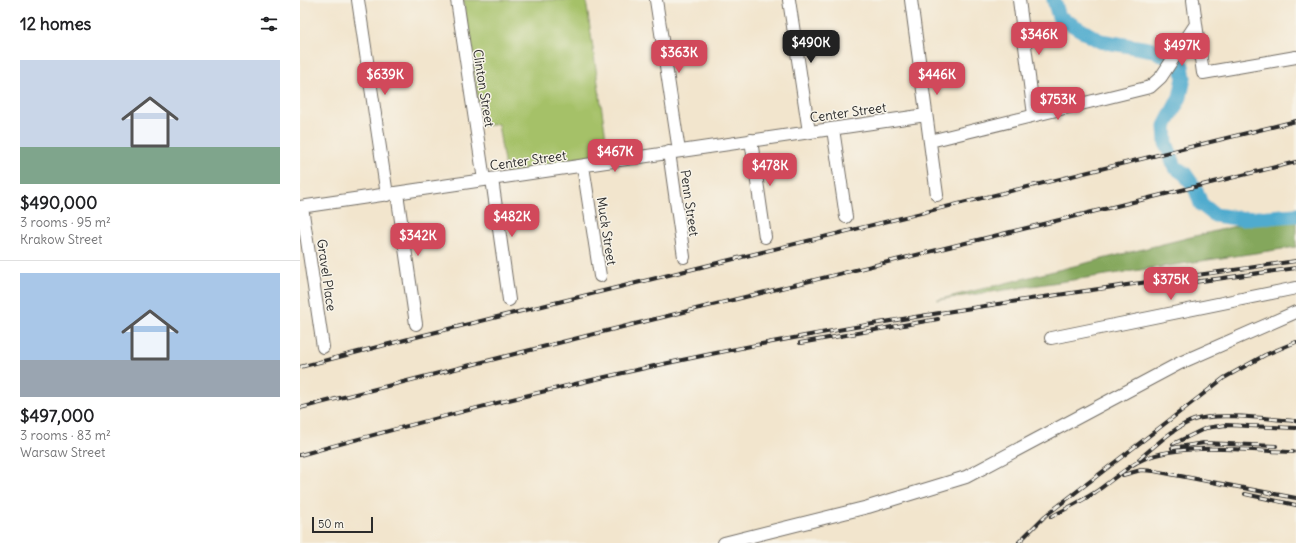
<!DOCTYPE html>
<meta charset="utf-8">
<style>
:root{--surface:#fff;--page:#f6f6f6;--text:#202124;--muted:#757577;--line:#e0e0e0;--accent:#d1495b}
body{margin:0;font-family:Delius,sans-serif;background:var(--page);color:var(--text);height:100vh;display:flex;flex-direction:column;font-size:15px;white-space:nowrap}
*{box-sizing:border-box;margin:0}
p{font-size:13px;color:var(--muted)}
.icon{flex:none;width:22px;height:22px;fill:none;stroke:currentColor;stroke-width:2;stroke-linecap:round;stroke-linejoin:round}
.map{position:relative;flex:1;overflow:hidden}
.panel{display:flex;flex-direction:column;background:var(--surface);width:300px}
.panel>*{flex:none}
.scale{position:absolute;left:12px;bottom:10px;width:61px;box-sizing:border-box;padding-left:4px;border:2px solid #2b2b2b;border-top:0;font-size:11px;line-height:14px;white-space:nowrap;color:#2b2b2b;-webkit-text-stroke:3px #f7f3e8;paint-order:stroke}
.price{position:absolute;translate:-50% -34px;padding:0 9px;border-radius:8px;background:var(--accent);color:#fff;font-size:13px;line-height:26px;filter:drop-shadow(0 1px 2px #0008)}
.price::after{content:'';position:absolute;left:50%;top:24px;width:12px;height:9px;margin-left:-6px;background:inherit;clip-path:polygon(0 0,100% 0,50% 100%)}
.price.active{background:#222;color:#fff}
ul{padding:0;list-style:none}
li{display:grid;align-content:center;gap:8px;height:212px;padding:0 20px}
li+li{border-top:1px solid var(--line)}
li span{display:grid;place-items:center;height:124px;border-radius:0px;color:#555}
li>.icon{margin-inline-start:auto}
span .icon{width:72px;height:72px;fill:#fffc;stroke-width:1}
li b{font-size:17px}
h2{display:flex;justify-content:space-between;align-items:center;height:48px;padding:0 20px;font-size:17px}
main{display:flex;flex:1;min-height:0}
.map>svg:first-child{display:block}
</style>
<main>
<section class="panel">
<h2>12 homes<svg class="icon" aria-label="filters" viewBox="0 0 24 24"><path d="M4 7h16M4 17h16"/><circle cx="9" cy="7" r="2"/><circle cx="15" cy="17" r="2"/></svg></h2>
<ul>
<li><span style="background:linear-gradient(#c9d6e8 70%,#7fa58c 0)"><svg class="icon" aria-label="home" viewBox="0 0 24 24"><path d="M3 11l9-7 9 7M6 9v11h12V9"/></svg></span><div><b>$490,000</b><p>3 rooms · 95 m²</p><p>Krakow Street</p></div></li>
<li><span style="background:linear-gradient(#a9c7e8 70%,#9aa5b1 0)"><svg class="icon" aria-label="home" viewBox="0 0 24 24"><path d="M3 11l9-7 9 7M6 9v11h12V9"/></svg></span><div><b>$497,000</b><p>3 rooms · 83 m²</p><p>Warsaw Street</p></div></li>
</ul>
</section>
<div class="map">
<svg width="996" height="543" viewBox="0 0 996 543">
<rect width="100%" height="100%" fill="#f7f3e8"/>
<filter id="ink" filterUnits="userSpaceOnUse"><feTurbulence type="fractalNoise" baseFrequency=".025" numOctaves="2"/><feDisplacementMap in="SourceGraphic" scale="8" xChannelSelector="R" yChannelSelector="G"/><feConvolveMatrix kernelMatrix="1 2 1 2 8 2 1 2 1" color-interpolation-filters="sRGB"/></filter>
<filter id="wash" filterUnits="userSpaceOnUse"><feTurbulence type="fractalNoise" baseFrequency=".012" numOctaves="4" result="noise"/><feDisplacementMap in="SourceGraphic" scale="16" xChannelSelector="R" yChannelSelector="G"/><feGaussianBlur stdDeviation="0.9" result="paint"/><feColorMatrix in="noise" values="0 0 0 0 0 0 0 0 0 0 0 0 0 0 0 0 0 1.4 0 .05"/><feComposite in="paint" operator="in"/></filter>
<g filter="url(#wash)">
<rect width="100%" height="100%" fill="#f2e5cd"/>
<path fill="#a5c168" stroke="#68764a" d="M 163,0 L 286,0 L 309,159 L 206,175 L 198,124 L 182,126 Z"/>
<path fill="#84a75c" stroke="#586944" d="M 996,211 L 996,247 L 637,300 Z"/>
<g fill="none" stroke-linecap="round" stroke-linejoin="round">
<path stroke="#50abce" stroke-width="15" d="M 754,0 L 759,17 L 800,41 L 854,50 L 882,66 L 884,78 L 880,97 L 865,126 L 866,143 L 875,167 L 885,174 L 896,190 L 901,204 L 915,215 L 943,219 L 996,215"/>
</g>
</g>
<g filter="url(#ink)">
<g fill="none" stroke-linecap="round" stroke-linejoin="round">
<defs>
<path id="minor" d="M 58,0 L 87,195
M 157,0 L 184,180
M 356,0 L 379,151
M 489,0 L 509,132
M 611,0 L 637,195
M 719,0 L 734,115
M 896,24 L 903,73 L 996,57
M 533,129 L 546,217
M 451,140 L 465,237
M 630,141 L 850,87 L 861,77 L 896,24 L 893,0
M 369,152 L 384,257
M 283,166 L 300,276
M 192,179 L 209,300
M 97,193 L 116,324
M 0,207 L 626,115
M 2,207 L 23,347
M 751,338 L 996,288
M 424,543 L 568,507 L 666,477 L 880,363 L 996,312"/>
</defs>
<use href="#minor" stroke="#716c64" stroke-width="14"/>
<use href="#minor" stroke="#fff" stroke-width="12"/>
<defs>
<path id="rail" d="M 865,286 L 996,268
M 500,343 L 638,319
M 0,367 L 124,335 L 996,121
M 0,408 L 298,333 L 996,162
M 873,444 L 906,428 L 926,425 L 996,428
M 872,448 L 904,443 L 976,446
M 0,455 C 144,415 289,378 436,349 C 622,312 809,288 996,261
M 839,459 C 855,446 874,427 894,420 C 917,412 970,419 996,421
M 823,475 L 841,470 L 854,471 L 996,498
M 945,494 L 996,505
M 751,517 C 765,509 780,502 794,493 C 811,482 825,467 844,459 C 884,442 950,451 993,452
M 719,542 L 745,516 L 924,378 L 965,355 L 996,342"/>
</defs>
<use href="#rail" stroke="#2b2b2b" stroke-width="4"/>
<use href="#rail" stroke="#f7f3e8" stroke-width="2.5" stroke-dasharray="8" stroke-linecap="butt"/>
</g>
</g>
<g text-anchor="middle" stroke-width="3" stroke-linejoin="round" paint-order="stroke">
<g font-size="13" fill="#2b2b2b" stroke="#f7f3e8">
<text transform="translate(184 88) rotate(81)" y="5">Clinton Street</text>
<text transform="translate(548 112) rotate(-8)" y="5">Center Street</text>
<text transform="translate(228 160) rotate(-8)" y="5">Center Street</text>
<text transform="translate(390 203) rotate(82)" y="5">Penn Street</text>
<text transform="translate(307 231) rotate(81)" y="5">Muck Street</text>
<text transform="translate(27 275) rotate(82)" y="5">Gravel Place</text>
</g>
</g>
</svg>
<div class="scale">50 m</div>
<b class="price" style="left:739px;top:56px">$346K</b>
<b class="price active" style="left:511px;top:64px">$490K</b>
<b class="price" style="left:882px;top:67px">$497K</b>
<b class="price" style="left:379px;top:74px">$363K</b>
<b class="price" style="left:85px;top:96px">$639K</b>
<b class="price" style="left:637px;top:96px">$446K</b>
<b class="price" style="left:758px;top:121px">$753K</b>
<b class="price" style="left:315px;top:173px">$467K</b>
<b class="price" style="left:470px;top:187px">$478K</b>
<b class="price" style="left:212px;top:238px">$482K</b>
<b class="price" style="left:118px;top:257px">$342K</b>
<b class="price" style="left:871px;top:301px">$375K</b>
</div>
</main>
